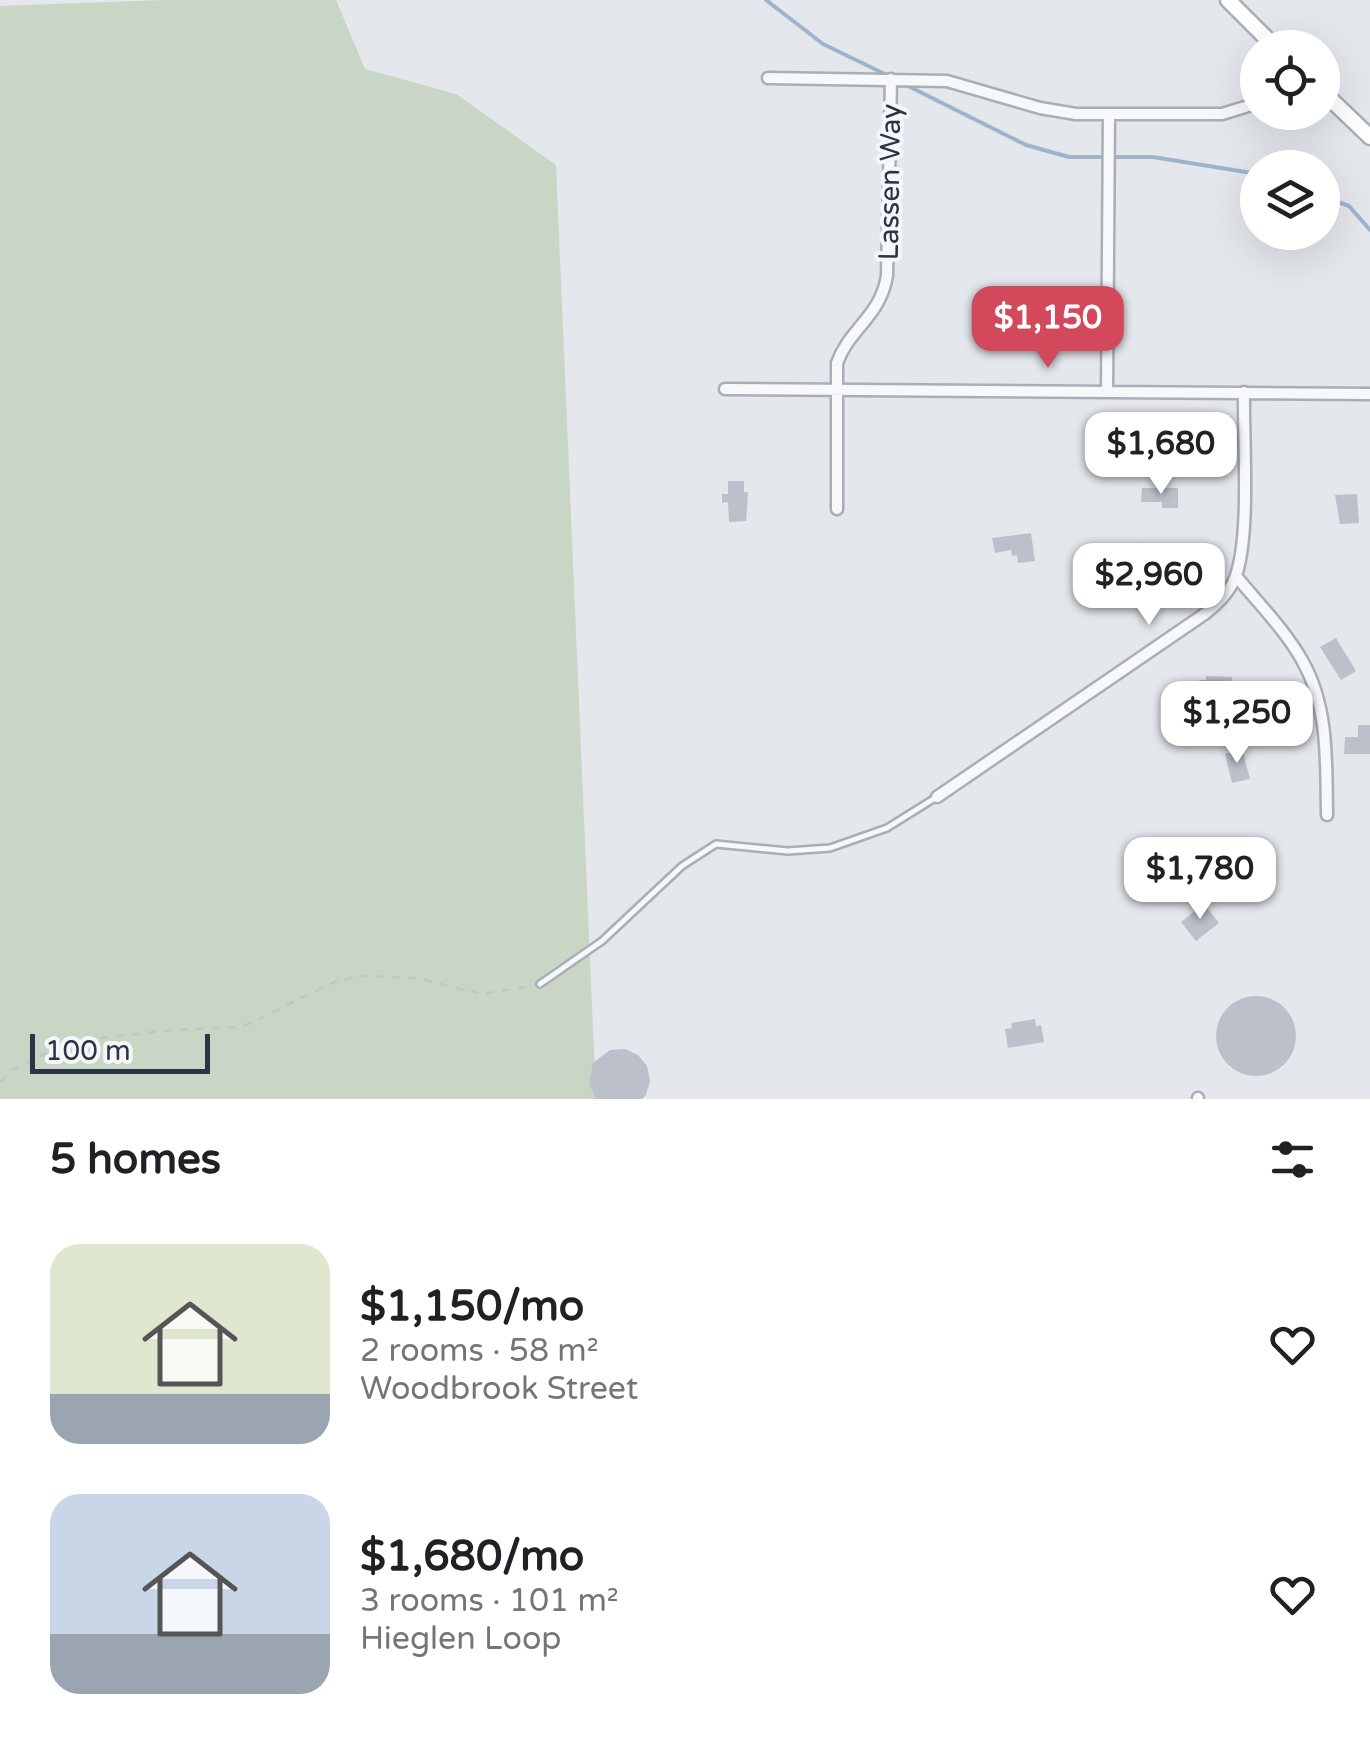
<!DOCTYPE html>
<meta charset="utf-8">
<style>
:root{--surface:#fff;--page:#f2f2f2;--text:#202124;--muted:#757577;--accent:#d1495b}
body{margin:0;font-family:"Varela Round",sans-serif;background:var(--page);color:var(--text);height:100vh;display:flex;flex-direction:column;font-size:38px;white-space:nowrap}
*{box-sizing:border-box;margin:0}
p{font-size:32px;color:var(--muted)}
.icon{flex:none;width:55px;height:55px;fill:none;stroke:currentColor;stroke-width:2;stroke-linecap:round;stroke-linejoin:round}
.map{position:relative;height:1099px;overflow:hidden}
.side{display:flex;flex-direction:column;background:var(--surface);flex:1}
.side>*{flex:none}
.tools{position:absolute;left:1240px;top:30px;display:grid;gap:20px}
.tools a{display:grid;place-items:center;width:100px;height:100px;border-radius:50%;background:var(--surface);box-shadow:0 10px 40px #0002;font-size:50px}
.scale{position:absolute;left:30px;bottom:25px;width:180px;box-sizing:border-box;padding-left:10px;border:5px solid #2b3445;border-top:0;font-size:28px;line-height:35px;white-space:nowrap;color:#2b3445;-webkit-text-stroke:8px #f4f6f9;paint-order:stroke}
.price{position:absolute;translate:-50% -85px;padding:0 22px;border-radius:20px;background:#fff;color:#222;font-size:32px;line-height:65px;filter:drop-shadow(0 2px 5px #0008)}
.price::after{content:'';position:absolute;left:50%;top:60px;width:30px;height:22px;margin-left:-15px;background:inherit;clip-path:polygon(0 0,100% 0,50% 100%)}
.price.selected{background:var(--accent);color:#fff}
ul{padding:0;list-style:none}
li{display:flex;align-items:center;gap:30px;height:250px;padding:0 50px}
li span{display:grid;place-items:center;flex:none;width:280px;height:200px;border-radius:30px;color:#555}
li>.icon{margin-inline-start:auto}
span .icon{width:120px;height:120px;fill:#fffc;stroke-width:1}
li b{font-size:42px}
h2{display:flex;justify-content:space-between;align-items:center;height:120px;padding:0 50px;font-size:42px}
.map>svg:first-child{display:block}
</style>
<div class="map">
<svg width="1370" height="1099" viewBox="0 0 1370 1099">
<rect width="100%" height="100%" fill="#e4e7ec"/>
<path fill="#c9d6c5" d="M 163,0 L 336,0 L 365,69 L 456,94 L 556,165 L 596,1099 L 0,1099 L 0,6 Z"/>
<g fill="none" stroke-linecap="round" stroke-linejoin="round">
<path stroke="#9fb4cc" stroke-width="4" d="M 766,0 L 823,44 L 889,76
M 906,85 L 1026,145 L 1069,157 L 1153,157 L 1258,174
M 1322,196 L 1349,206 L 1370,230"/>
</g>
<path fill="#bbc0ca" d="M 728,481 L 744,481 L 744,492 L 748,492 L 746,521 L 729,522 L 728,502 L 722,503 L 722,494 L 728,494 Z
M 1142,488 L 1178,488 L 1178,508 L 1162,508 L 1162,502 L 1141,502 Z
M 1357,494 L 1359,523 L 1340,524 L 1335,495 Z
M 1031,533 L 1035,561 L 1018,563 L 1017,555 L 1012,556 L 1011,550 L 995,553 L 992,538 Z
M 1142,542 L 1158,554 L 1127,594 L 1111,581 Z
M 1336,638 L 1356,671 L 1341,680 L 1320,647 Z
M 1206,676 L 1232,677 L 1231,701 L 1214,700 L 1213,708 L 1198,708 L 1199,680 L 1206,680 Z
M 1358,725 L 1370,725 L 1370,754 L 1344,754 L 1345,737 L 1358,737 Z
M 1242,749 L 1250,779 L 1232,783 L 1225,754 Z
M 1204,904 L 1219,923 L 1196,941 L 1181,922 Z
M1216 1036a40 40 0 1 1 80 0a40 40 0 1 1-80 0Z
M 1035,1019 L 1036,1026 L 1041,1025 L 1044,1042 L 1008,1048 L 1005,1029 L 1012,1028 L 1011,1023 Z
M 625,1049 L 638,1055 L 647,1066 L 650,1081 L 646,1095 L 642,1099 L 596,1099 L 589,1084 L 593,1063 L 610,1050 Z"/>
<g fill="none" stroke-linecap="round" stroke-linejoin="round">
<defs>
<path id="service" d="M 540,984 L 602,941 L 682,866 L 716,844 L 788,851 L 830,848 L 887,828 L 935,798"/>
<path id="minor" d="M 768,78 L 947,81 L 1040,108 L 1076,114 L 1222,114 L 1258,103
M 725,389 L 1370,394
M 1107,392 L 1109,115
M 837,509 L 837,363 C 849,329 880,317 887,276 L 891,79
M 1236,576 C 1259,604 1286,631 1303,662 C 1329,708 1326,763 1327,815
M 937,797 L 1206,613 C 1218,603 1229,593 1235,578 C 1251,537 1243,439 1244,392
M 1198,1099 L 1198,1098"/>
<path id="secondary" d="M 1228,0 L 1276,48
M 1322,91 L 1370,137"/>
</defs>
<use href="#service" stroke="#a9aeb7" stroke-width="10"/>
<use href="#minor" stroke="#a9aeb7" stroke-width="15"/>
<use href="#secondary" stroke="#a9aeb7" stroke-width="19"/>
<path stroke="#c2c5cb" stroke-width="2.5" stroke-dasharray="8 8" stroke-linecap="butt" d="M 0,1082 L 13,1069 L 73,1041 L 172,1030 L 242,1027 L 334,982 L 359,976 L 417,978 L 482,994 L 532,986"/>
<use href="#service" stroke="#f7f8fa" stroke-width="5"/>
<use href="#minor" stroke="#f7f8fa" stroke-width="10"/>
<use href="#secondary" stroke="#fff" stroke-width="14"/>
</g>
<g text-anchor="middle" stroke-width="8" stroke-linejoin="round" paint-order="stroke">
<g font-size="28" fill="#2b3445" stroke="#f4f6f9">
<text transform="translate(889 182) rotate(-89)" y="10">Lassen Way</text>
</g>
</g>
</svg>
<div class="tools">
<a><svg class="icon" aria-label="locate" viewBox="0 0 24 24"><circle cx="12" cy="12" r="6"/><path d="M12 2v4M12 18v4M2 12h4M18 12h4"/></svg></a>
<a><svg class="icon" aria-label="layers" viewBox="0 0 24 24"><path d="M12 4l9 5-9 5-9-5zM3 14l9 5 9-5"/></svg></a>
</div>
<div class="scale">100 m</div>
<b class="price selected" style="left:1048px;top:371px">$1,150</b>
<b class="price" style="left:1161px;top:497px">$1,680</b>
<b class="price" style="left:1149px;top:628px">$2,960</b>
<b class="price" style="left:1237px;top:766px">$1,250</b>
<b class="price" style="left:1200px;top:922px">$1,780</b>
</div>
<section class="side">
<h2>5 homes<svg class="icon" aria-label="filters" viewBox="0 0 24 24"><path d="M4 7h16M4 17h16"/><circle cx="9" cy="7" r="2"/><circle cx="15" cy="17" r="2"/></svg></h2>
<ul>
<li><span style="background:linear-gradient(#dfe7d0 75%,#9aa5b1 0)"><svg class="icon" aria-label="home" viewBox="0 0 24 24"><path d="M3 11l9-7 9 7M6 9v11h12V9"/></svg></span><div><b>$1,150/mo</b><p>2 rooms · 58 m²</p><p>Woodbrook Street</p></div><svg class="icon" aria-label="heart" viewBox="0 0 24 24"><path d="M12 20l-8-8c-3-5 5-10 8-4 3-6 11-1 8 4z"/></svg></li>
<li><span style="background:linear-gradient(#c9d6e8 70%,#9aa5b1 0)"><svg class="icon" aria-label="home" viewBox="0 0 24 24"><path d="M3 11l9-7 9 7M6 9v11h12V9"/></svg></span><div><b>$1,680/mo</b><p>3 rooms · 101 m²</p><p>Hieglen Loop</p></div><svg class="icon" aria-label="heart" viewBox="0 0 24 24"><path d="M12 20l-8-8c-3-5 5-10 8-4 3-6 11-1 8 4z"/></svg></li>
</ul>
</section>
